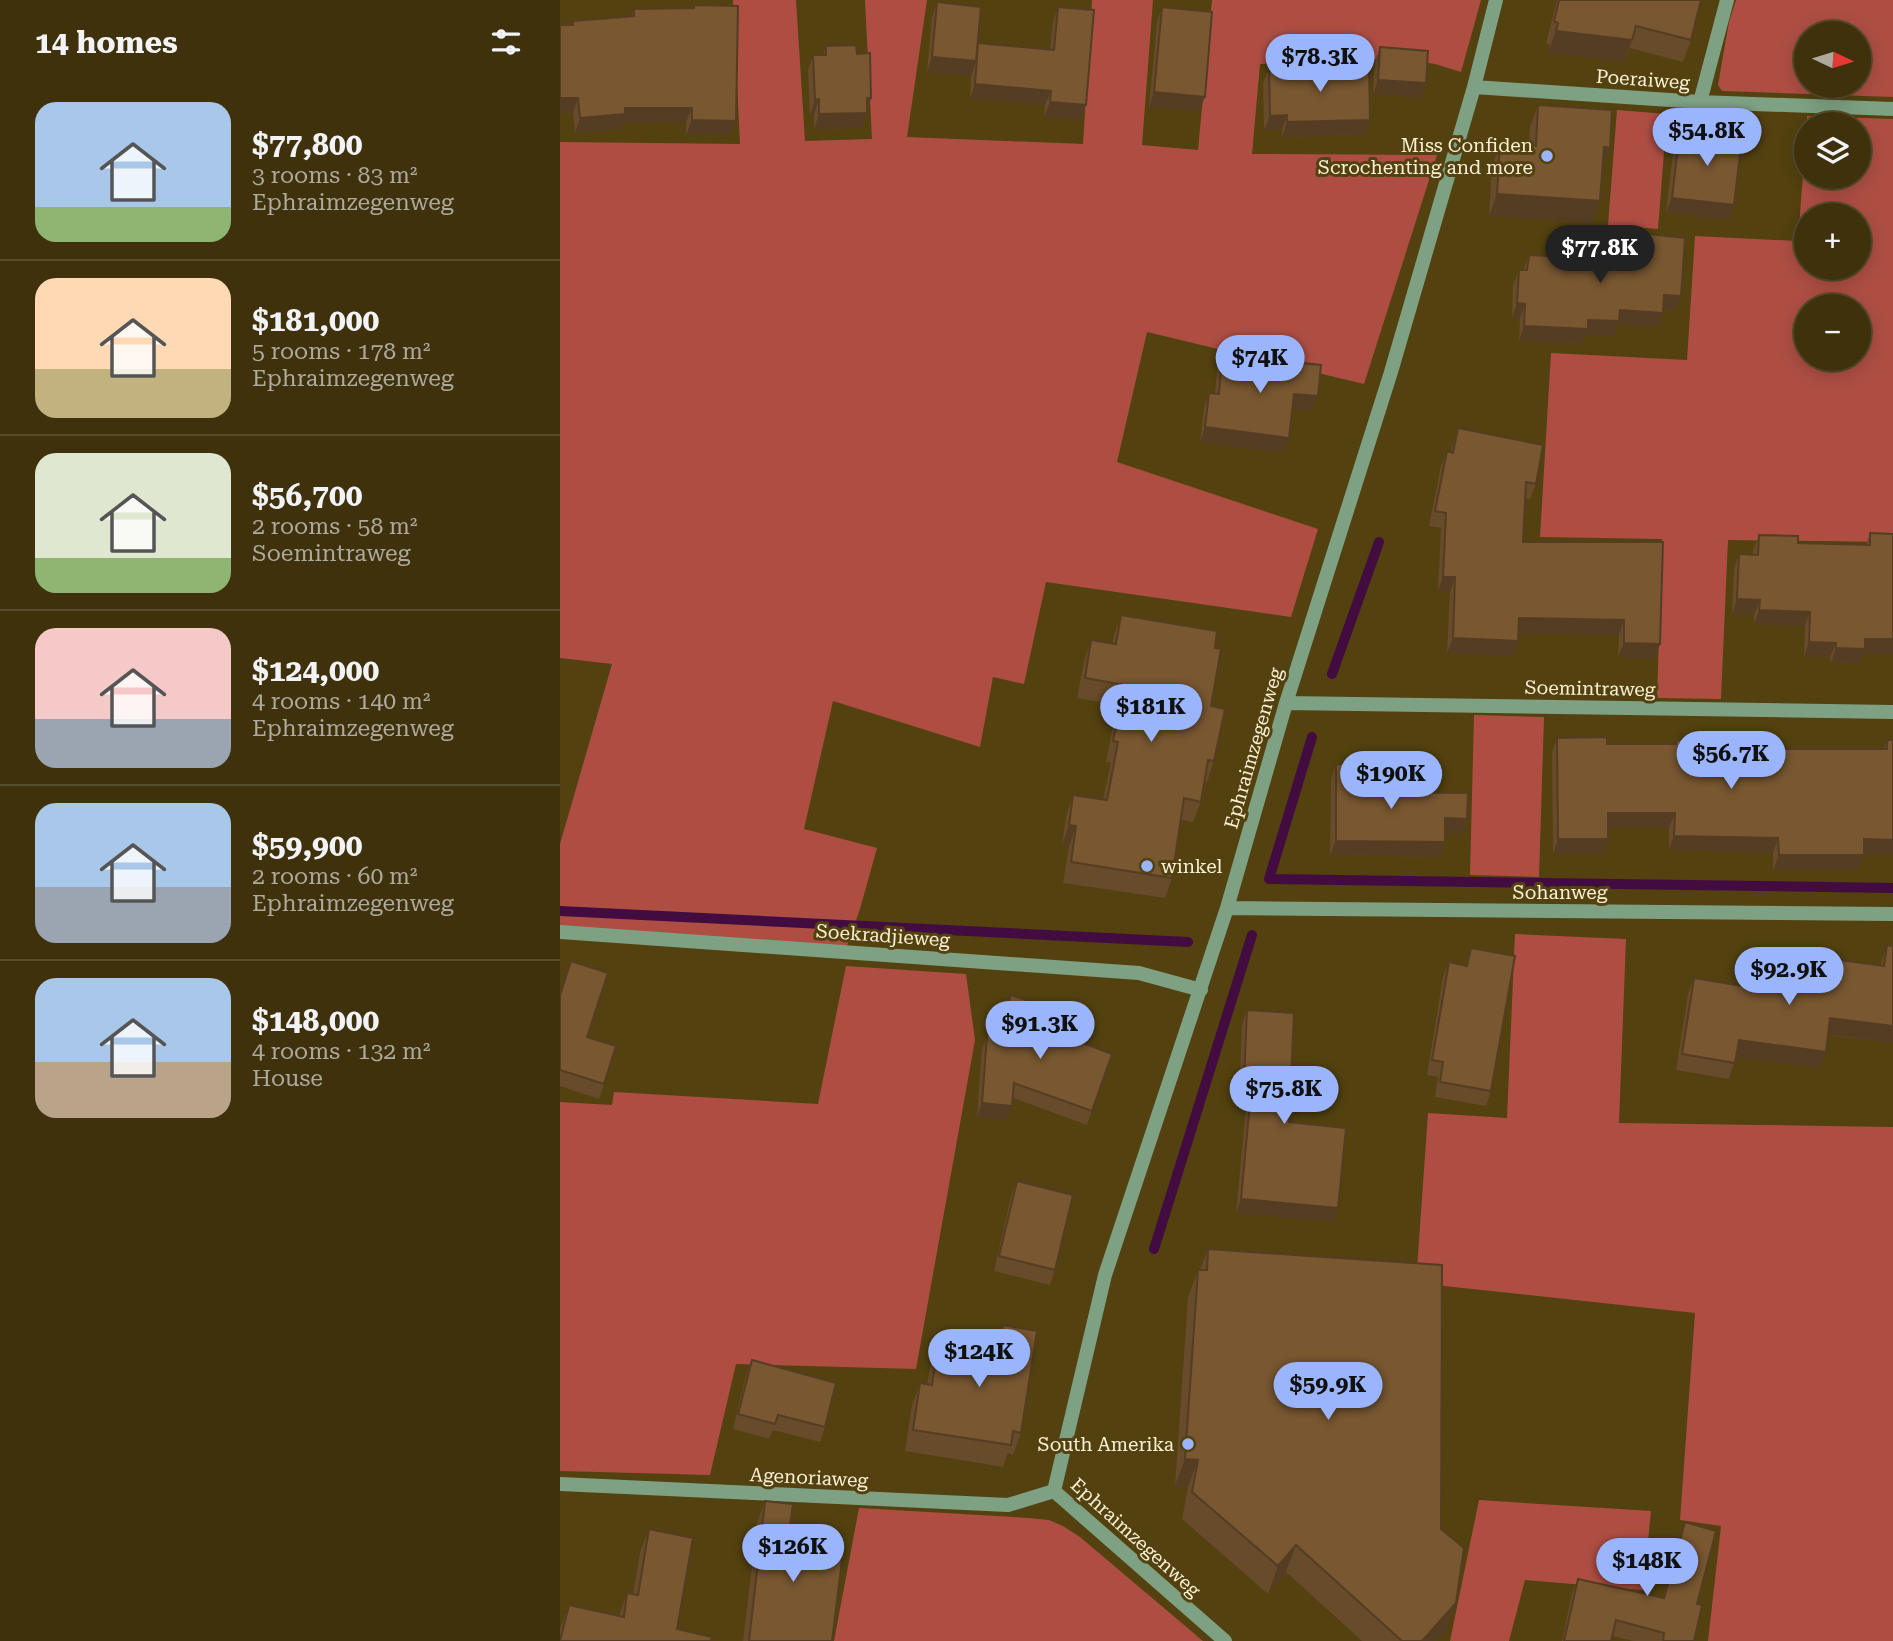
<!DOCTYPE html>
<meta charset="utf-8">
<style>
:root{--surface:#3e310b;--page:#493d19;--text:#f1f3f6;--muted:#ada99d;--line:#574c2c;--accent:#9bb5fd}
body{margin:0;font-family:"Roboto Serif",serif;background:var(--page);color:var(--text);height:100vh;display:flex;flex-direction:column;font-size:26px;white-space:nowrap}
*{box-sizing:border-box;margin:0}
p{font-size:23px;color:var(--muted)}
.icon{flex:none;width:38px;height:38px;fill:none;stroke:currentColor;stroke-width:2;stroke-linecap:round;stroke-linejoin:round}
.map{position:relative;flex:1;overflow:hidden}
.drawer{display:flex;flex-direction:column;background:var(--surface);width:560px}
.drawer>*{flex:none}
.needle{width:46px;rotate:94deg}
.fabs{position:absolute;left:1234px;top:21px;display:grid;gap:14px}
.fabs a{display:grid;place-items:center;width:77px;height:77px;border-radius:50%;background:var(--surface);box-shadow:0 4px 18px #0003,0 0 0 2px var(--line);font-size:35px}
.price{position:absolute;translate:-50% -60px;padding:0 16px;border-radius:24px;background:var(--accent);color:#111;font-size:23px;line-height:46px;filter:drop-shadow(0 2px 4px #0008)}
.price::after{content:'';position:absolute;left:50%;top:42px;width:21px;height:16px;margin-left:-10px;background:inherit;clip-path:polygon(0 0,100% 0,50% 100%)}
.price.on{background:#222;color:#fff}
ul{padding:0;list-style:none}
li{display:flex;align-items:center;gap:21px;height:175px;padding:0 35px}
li+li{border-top:2px solid var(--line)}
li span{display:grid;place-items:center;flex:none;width:196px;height:140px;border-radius:21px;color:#555}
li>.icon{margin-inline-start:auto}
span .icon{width:84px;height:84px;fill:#fffc;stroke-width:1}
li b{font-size:30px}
h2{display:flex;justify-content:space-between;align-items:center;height:84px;padding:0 35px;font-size:30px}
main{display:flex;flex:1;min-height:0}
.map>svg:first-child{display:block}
</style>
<main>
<section class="drawer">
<h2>14 homes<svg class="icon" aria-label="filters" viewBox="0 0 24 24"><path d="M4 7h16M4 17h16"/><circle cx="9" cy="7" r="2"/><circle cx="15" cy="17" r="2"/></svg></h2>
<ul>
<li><span style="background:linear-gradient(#a9c7e8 75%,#8fb573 0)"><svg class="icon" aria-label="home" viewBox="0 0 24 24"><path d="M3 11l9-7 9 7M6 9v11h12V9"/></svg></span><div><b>$77,800</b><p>3 rooms · 83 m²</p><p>Ephraimzegenweg</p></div></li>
<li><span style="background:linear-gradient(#ffd9b3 65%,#c2b280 0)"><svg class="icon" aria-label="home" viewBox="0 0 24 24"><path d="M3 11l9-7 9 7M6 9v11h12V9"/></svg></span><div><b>$181,000</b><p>5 rooms · 178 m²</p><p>Ephraimzegenweg</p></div></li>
<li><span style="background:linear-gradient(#dfe7d0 75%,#8fb573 0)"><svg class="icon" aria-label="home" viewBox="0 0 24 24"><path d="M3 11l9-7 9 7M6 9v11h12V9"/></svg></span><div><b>$56,700</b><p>2 rooms · 58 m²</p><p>Soemintraweg</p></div></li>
<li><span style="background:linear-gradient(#f6c9c9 65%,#9aa5b1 0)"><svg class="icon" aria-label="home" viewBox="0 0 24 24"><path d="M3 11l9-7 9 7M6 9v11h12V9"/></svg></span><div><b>$124,000</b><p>4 rooms · 140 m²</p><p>Ephraimzegenweg</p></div></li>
<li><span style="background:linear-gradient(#a9c7e8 60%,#9aa5b1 0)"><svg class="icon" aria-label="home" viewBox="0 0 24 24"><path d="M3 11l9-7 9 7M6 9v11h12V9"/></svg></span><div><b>$59,900</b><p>2 rooms · 60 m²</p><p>Ephraimzegenweg</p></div></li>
<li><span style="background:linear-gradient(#a9c7e8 60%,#b9a48a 0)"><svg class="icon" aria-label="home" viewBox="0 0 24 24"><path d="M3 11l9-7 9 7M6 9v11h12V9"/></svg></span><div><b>$148,000</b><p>4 rooms · 132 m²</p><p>House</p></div></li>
</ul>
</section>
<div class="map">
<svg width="1333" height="1641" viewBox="0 0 1333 1641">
<rect width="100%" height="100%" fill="#53410f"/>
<path fill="#ae4e43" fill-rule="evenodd" d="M 173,0 L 236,0 L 245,141 L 312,139 L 305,0 L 367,0 L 347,137 L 523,144 L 532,0 L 593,0 L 582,145 L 638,150 L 652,0 L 921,0 L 901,72 L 875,64 L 837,58 L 700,64 L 692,154 L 877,155 L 804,384 L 587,332 L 557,462 L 758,529 L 731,617 L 486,582 L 464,684 L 433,677 L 420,747 L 273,701 L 244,829 L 317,848 L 300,909 L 287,946 L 0,929 L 0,844 L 52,664 L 0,658 L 0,142 L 180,144 Z
M 1176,0 L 1333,0 L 1333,97 L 1162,91 L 1158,85 L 1169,22 ZM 1246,33 L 1298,33 L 1298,86 L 1246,86 Z
M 1057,110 L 1107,114 L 1098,229 L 1048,225 Z
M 1247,116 L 1333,119 L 1333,542 L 1168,540 L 1161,699 L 1097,698 L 1102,539 L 980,537 L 991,353 L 1127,360 L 1135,236 L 1238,241 L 1246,133 L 1246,177 L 1298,177 L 1298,124 L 1247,124 ZM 1246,215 L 1298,215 L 1298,268 L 1246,268 ZM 1246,306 L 1298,306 L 1298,359 L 1246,359 Z
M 914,715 L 984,717 L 979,877 L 910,875 Z
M 955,934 L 1066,939 L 1059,1123 L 1333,1127 L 1333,1641 L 1148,1641 L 1161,1526 L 1120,1520 L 1135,1313 L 856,1283 L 868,1113 L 947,1118 Z
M 286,966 L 406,974 L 415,1040 L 356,1369 L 176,1364 L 150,1475 L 0,1471 L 0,1102 L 52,1105 L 54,1092 L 258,1104 Z
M 919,1500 L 1091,1511 L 1083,1590 L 965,1580 L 949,1641 L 890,1641 Z
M 299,1508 L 469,1518 L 489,1520 L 503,1526 L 520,1537 L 643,1641 L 274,1641 Z"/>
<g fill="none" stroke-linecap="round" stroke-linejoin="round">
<path stroke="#420c41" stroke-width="10" d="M 772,674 L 819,542
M 752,737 L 709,879 L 1333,888
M 0,911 L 628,942
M 594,1249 L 692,935"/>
<path stroke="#7ea183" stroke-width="14" d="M 914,87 L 1140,102 L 1333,109
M 1140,102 L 1167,0
M 726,703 L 1333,712
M 667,908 L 1333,914
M 0,932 L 579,973 L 641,990
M 0,1484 L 448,1505 L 494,1491
M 665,1641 L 494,1491 L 545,1275 L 667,908 L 726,703 L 831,372 L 914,87 L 936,0"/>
</g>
<path fill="#674b2a" d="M 997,0 L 1141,0 L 1131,40 L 1123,62 L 1070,48 L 1065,62 L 988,53 L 990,45 L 986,43 Z
M 377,2 L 418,43 L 490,49 L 493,22 L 498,7 L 526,105 L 520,120 L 484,117 L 485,105 L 410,99 L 411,74 L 411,76 L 367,72 L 372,17 Z
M 134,5 L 176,121 L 170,135 L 126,135 L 126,122 L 62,123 L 60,129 L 15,133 L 13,113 L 0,112 L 0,25 L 11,25 L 13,21 L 71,17 L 74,9 L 133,8 Z
M 602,7 L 639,111 L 589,107 L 597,22 Z
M 266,46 L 297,54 L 311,98 L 302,128 L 254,129 L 254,114 L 250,115 L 248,70 L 253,55 L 263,55 Z
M 820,47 L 861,98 L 813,94 L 815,62 Z
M 709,68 L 804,135 L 722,137 L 722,130 L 704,130 L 703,83 Z
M 978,105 L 1050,148 L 1043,166 L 1032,223 L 929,216 L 932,166 L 940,144 L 969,146 L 970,126 Z
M 1120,130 L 1174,205 L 1169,220 L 1106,212 L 1114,145 Z
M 1087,234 L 1115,311 L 1103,310 L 1097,327 L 1058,325 L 1054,336 L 1025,335 L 1022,344 L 959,341 L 960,318 L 952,318 L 953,285 L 959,270 L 963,270 L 969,255 L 1067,261 L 1071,249 L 1081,250 Z
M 662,355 L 752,411 L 732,409 L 723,453 L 640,442 L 644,408 L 649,393 L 655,394 L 657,370 Z
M 898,428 L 976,484 L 970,499 L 965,498 L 963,542 L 1100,644 L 1094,659 L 1058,657 L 1059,635 L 958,633 L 958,641 L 953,656 L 887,653 L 890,592 L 878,591 L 881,528 L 869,526 L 881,466 L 887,451 L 891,452 Z
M 1310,533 L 1303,654 L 1299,664 L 1271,663 L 1270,657 L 1244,657 L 1245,626 L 1194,624 L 1194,615 L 1172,614 L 1174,569 L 1179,554 L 1193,555 L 1193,550 L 1199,535 L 1238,543 L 1306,545 Z
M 561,615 L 655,648 L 651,706 L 654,761 L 647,782 L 644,781 L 641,802 L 633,822 L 621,820 L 612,878 L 605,898 L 503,883 L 509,846 L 502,845 L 506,816 L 513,795 L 543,800 L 551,762 L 546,762 L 557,705 L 517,698 L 524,661 L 531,640 L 552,644 L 554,635 Z
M 997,738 L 1047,744 L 1114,744 L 1116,740 L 1217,749 L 1324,749 L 1327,740 L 1333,855 L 1304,854 L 1298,870 L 1213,870 L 1213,853 L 1109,850 L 1109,828 L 1048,828 L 1048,839 L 1043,854 L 993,854 L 992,752 Z
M 776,764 L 811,792 L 907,819 L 902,834 L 885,833 L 885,842 L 880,857 L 770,855 L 771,779 Z
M 1327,945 L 1333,1043 L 1268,1035 L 1266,1052 L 1260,1068 L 1176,1057 L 1169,1079 L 1116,1070 L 1128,994 L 1134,978 L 1215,991 L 1218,969 L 1224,953 L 1320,966 Z
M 911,948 L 931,1091 L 926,1106 L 875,1097 L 878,1077 L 867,1075 L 883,977 L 889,962 L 905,966 Z
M 11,961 L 27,1037 L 44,1084 L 39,1099 L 0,1086 L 0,993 Z
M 687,1010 L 729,1122 L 773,1222 L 676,1213 L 687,1096 L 679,1095 L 682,1025 Z
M 477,1026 L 552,1054 L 527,1125 L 453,1098 L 447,1120 L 417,1117 L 422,1049 L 427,1035 L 437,1036 Z
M 457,1181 L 495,1270 L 490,1285 L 434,1271 L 451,1196 Z
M 648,1249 L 881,1529 L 886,1631 L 876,1641 L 802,1641 L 726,1572 L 708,1594 L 622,1519 L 628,1487 L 615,1486 L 628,1297 L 638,1270 L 640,1270 Z
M 443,1325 L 461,1433 L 453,1455 L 448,1453 L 443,1467 L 345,1451 L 352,1405 L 360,1383 L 367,1385 L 371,1362 L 379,1341 L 434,1350 Z
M 192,1360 L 265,1427 L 260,1442 L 213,1430 L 209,1439 L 173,1429 L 186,1375 Z
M 205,1501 L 230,1526 L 233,1540 L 266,1557 L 272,1641 L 183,1641 L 197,1523 Z
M 1125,1522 L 1137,1604 L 1134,1641 L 1073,1641 L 1052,1636 L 1051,1641 L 1002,1641 L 1012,1593 L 1018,1579 L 1103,1597 L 1120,1537 Z
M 89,1529 L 117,1629 L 0,1641 L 0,1629 L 9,1605 L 59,1616 L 67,1593 L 73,1595 L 80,1552 Z"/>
<path fill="#543d22" d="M 996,31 L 1072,40 L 1065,62 L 988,53 Z
M 372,57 L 416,61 L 411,76 L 367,72 Z
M 818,80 L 866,83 L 861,98 L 813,94 Z
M 415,84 L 491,91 L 485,105 L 410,99 Z
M 594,92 L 645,97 L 639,111 L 589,107 Z
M 0,98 L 18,98 L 13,113 L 0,112 Z
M 307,98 L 311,98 L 302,128 L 254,129 L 259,114 Z
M 259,99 L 254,114 L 250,115 L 255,100 Z
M 490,102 L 526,105 L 520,120 L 484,117 Z
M 65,108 L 132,108 L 126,122 L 62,123 L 60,129 L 15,133 L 20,118 Z
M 727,115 L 722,130 L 704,130 L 710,116 Z
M 132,120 L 176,121 L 170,135 L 126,135 Z
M 810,120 L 804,135 L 722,137 L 727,122 Z
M 1044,147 L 1050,148 L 1042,169 Z
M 937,194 L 1040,201 L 1032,223 L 929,216 Z
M 1112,198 L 1174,205 L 1169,220 L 1106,212 Z
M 1104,295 L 1121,296 L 1115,311 L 1099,309 Z
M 957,303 L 965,304 L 960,318 L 952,318 Z
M 1060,310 L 1103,313 L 1097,327 L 1058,325 L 1054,336 L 1025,335 L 1022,344 L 959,341 L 964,326 L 1028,320 Z
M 734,394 L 758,396 L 752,411 L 728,409 Z
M 645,427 L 729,438 L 723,453 L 640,442 Z
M 883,577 L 895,577 L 890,592 L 878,591 Z
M 1177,599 L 1200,600 L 1194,615 L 1172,614 Z
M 1199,610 L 1250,612 L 1245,626 L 1194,624 Z
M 959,618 L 1064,620 L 1059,635 L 954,633 Z
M 893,638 L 958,641 L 953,656 L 887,653 Z
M 1305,639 L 1333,639 L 1333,654 L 1303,654 L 1299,664 L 1271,663 L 1276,648 Z
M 1249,642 L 1276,643 L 1270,657 L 1244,657 Z
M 1064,643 L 1100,644 L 1094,659 L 1058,657 Z
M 1048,813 L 1115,813 L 1109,828 L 1042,828 Z
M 885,818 L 907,819 L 902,834 L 880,833 Z
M 509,825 L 516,826 L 509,846 L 502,845 Z
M 1114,836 L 1218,838 L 1213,853 L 1109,850 Z
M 998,839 L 1048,839 L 1043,854 L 993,854 Z
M 1304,839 L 1333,840 L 1333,855 L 1299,854 Z
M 776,841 L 885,842 L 880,857 L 770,855 Z
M 1219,855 L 1304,855 L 1298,870 L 1213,870 Z
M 1270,1018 L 1333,1026 L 1333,1043 L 1264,1034 Z
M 1179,1040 L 1266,1052 L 1260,1068 L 1173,1057 Z
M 684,1080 L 692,1081 L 687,1096 L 679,1095 Z
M 422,1103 L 452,1106 L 447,1120 L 417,1117 Z
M 681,1199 L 778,1208 L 773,1222 L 676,1213 Z
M 625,1459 L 638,1460 L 628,1487 L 615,1486 Z
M 736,1545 L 726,1572 L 708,1594 L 718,1566 Z
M 896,1603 L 886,1631 L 876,1641 L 862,1641 Z"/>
<path fill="#785731" stroke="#543d22" stroke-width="2" d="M 999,0 L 1141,0 L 1131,40 L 1076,26 L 1072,40 L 996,31 L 998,23 L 994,21 Z
M 377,2 L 421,7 L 416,61 L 372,57 Z
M 134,5 L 178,6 L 176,121 L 132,120 L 132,108 L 65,108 L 65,114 L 20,118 L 18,98 L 0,98 L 0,25 L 13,25 L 13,21 L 74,16 L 74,9 L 134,8 Z
M 498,7 L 534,10 L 526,105 L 490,102 L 491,91 L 415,84 L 418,43 L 494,50 Z
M 602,7 L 652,12 L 645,97 L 594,92 Z
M 296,45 L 297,54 L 310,53 L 311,98 L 307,98 L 307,113 L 259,114 L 259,99 L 255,100 L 253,55 L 266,55 L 266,46 Z
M 820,47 L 868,51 L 866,83 L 818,80 Z
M 809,66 L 810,120 L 727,122 L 727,115 L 710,116 L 709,68 Z
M 978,105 L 1052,110 L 1050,148 L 1044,147 L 1040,201 L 937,194 L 940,144 L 976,146 Z
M 1120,130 L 1182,137 L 1174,205 L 1112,198 Z
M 1087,234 L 1125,238 L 1121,296 L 1104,295 L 1103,313 L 1060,310 L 1059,321 L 1028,320 L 1028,329 L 964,326 L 965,304 L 957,303 L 959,270 L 967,270 L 969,255 L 1070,261 L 1071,249 L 1085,250 Z
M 662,355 L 761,365 L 758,396 L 734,394 L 729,438 L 645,427 L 649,393 L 659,394 Z
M 898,428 L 983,445 L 976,484 L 966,482 L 963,542 L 1103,542 L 1100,644 L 1064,643 L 1064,620 L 959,618 L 958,641 L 893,638 L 895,577 L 883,577 L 886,513 L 875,511 L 887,451 L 893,453 Z
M 1310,533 L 1333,534 L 1333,639 L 1305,639 L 1305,649 L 1276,648 L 1276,643 L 1249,642 L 1250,612 L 1199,610 L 1200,600 L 1177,599 L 1179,554 L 1198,555 L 1199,535 L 1238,536 L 1238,543 L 1310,545 Z
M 561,615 L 657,631 L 655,648 L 661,649 L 651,706 L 665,709 L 654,761 L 648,760 L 641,802 L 624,798 L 612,878 L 511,862 L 516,826 L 509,825 L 513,795 L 547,800 L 558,742 L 553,741 L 565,685 L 525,678 L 531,640 L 556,644 Z
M 1047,737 L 1047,744 L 1116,744 L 1116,740 L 1217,740 L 1217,749 L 1327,749 L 1327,740 L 1333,740 L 1333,840 L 1304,839 L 1304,855 L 1219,855 L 1218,838 L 1114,836 L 1115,813 L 1048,813 L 1048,839 L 998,839 L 997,738 Z
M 776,764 L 811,765 L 811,792 L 908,793 L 907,819 L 885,818 L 885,842 L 776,841 Z
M 1327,945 L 1333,946 L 1333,1026 L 1270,1018 L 1266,1052 L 1179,1040 L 1175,1063 L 1122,1054 L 1134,978 L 1219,992 L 1224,953 L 1324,966 Z
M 911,948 L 955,956 L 931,1091 L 880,1082 L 883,1062 L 872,1060 L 889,962 L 907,966 Z
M 11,961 L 48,973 L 27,1037 L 56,1046 L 44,1084 L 0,1070 L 0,995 Z
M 451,995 L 484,1006 L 477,1026 L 552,1054 L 532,1111 L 454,1083 L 452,1106 L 422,1103 L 427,1035 L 437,1036 Z
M 687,1010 L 734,1013 L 729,1122 L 786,1128 L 778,1208 L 681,1199 L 692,1081 L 684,1080 Z
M 457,1181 L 513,1195 L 495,1270 L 439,1256 Z
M 648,1249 L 882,1265 L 881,1529 L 904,1548 L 896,1603 L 862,1641 L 842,1641 L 736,1545 L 718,1566 L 632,1492 L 638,1460 L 625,1459 L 638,1270 L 647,1270 Z
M 443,1325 L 477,1331 L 461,1433 L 453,1431 L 451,1445 L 353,1430 L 360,1383 L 372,1385 L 379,1341 L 439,1350 Z
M 192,1360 L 276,1383 L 265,1427 L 218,1415 L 215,1424 L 178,1414 Z
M 205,1501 L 233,1504 L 230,1526 L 235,1527 L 233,1540 L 268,1544 L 266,1557 L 282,1560 L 272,1641 L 189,1641 Z
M 1125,1522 L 1156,1531 L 1137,1604 L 1142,1605 L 1134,1641 L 1103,1641 L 1104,1633 L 1056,1620 L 1051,1641 L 1004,1641 L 1018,1579 L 1104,1598 Z
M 89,1529 L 133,1538 L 117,1629 L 152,1637 L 151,1641 L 0,1641 L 9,1605 L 64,1617 L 67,1593 L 78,1595 Z"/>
<g fill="#9bb5fd" stroke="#53410f" stroke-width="2.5">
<circle cx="987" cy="156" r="7"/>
<circle cx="587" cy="866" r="7"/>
<circle cx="628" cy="1444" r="7"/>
</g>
<g text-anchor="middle" stroke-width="6" stroke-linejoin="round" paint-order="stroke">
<g font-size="19" fill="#faf0d6" stroke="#53410f">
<text transform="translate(1083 79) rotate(4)" y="7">Poeraiweg</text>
<text transform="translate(1030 688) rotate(1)" y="7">Soemintraweg</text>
<text transform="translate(693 748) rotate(-74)" y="7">Ephraimzegenweg</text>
<text x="1000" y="899">Sohanweg</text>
<text transform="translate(323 935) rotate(4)" y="7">Soekradjieweg</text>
<text transform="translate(249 1477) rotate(3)" y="7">Agenoriaweg</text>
<text transform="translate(576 1537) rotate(42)" y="7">Ephraimzegenweg</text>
</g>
<g font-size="19" fill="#faf0d6" stroke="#53410f" text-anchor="end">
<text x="973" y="152">Miss Confiden<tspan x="973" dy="22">Scrochenting and more</tspan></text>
<text x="601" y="873" text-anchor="start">winkel</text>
<text x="614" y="1451">South Amerika</text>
</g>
</g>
</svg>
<div class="fabs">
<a><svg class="needle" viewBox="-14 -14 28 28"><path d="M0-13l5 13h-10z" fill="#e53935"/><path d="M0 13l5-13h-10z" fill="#ada99d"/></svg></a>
<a><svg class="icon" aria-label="layers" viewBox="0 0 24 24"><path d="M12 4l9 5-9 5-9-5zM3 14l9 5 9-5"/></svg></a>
<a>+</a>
<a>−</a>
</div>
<b class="price" style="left:760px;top:94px">$78.3K</b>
<b class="price" style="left:1147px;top:168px">$54.8K</b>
<b class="price on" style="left:1040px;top:285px">$77.8K</b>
<b class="price" style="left:700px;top:395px">$74K</b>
<b class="price" style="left:591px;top:744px">$181K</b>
<b class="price" style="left:1171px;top:791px">$56.7K</b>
<b class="price" style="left:831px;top:811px">$190K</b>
<b class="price" style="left:1229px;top:1007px">$92.9K</b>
<b class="price" style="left:480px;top:1061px">$91.3K</b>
<b class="price" style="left:724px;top:1126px">$75.8K</b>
<b class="price" style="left:419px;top:1389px">$124K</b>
<b class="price" style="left:768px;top:1422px">$59.9K</b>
<b class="price" style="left:233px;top:1584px">$126K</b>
<b class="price" style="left:1087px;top:1598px">$148K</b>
</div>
</main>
